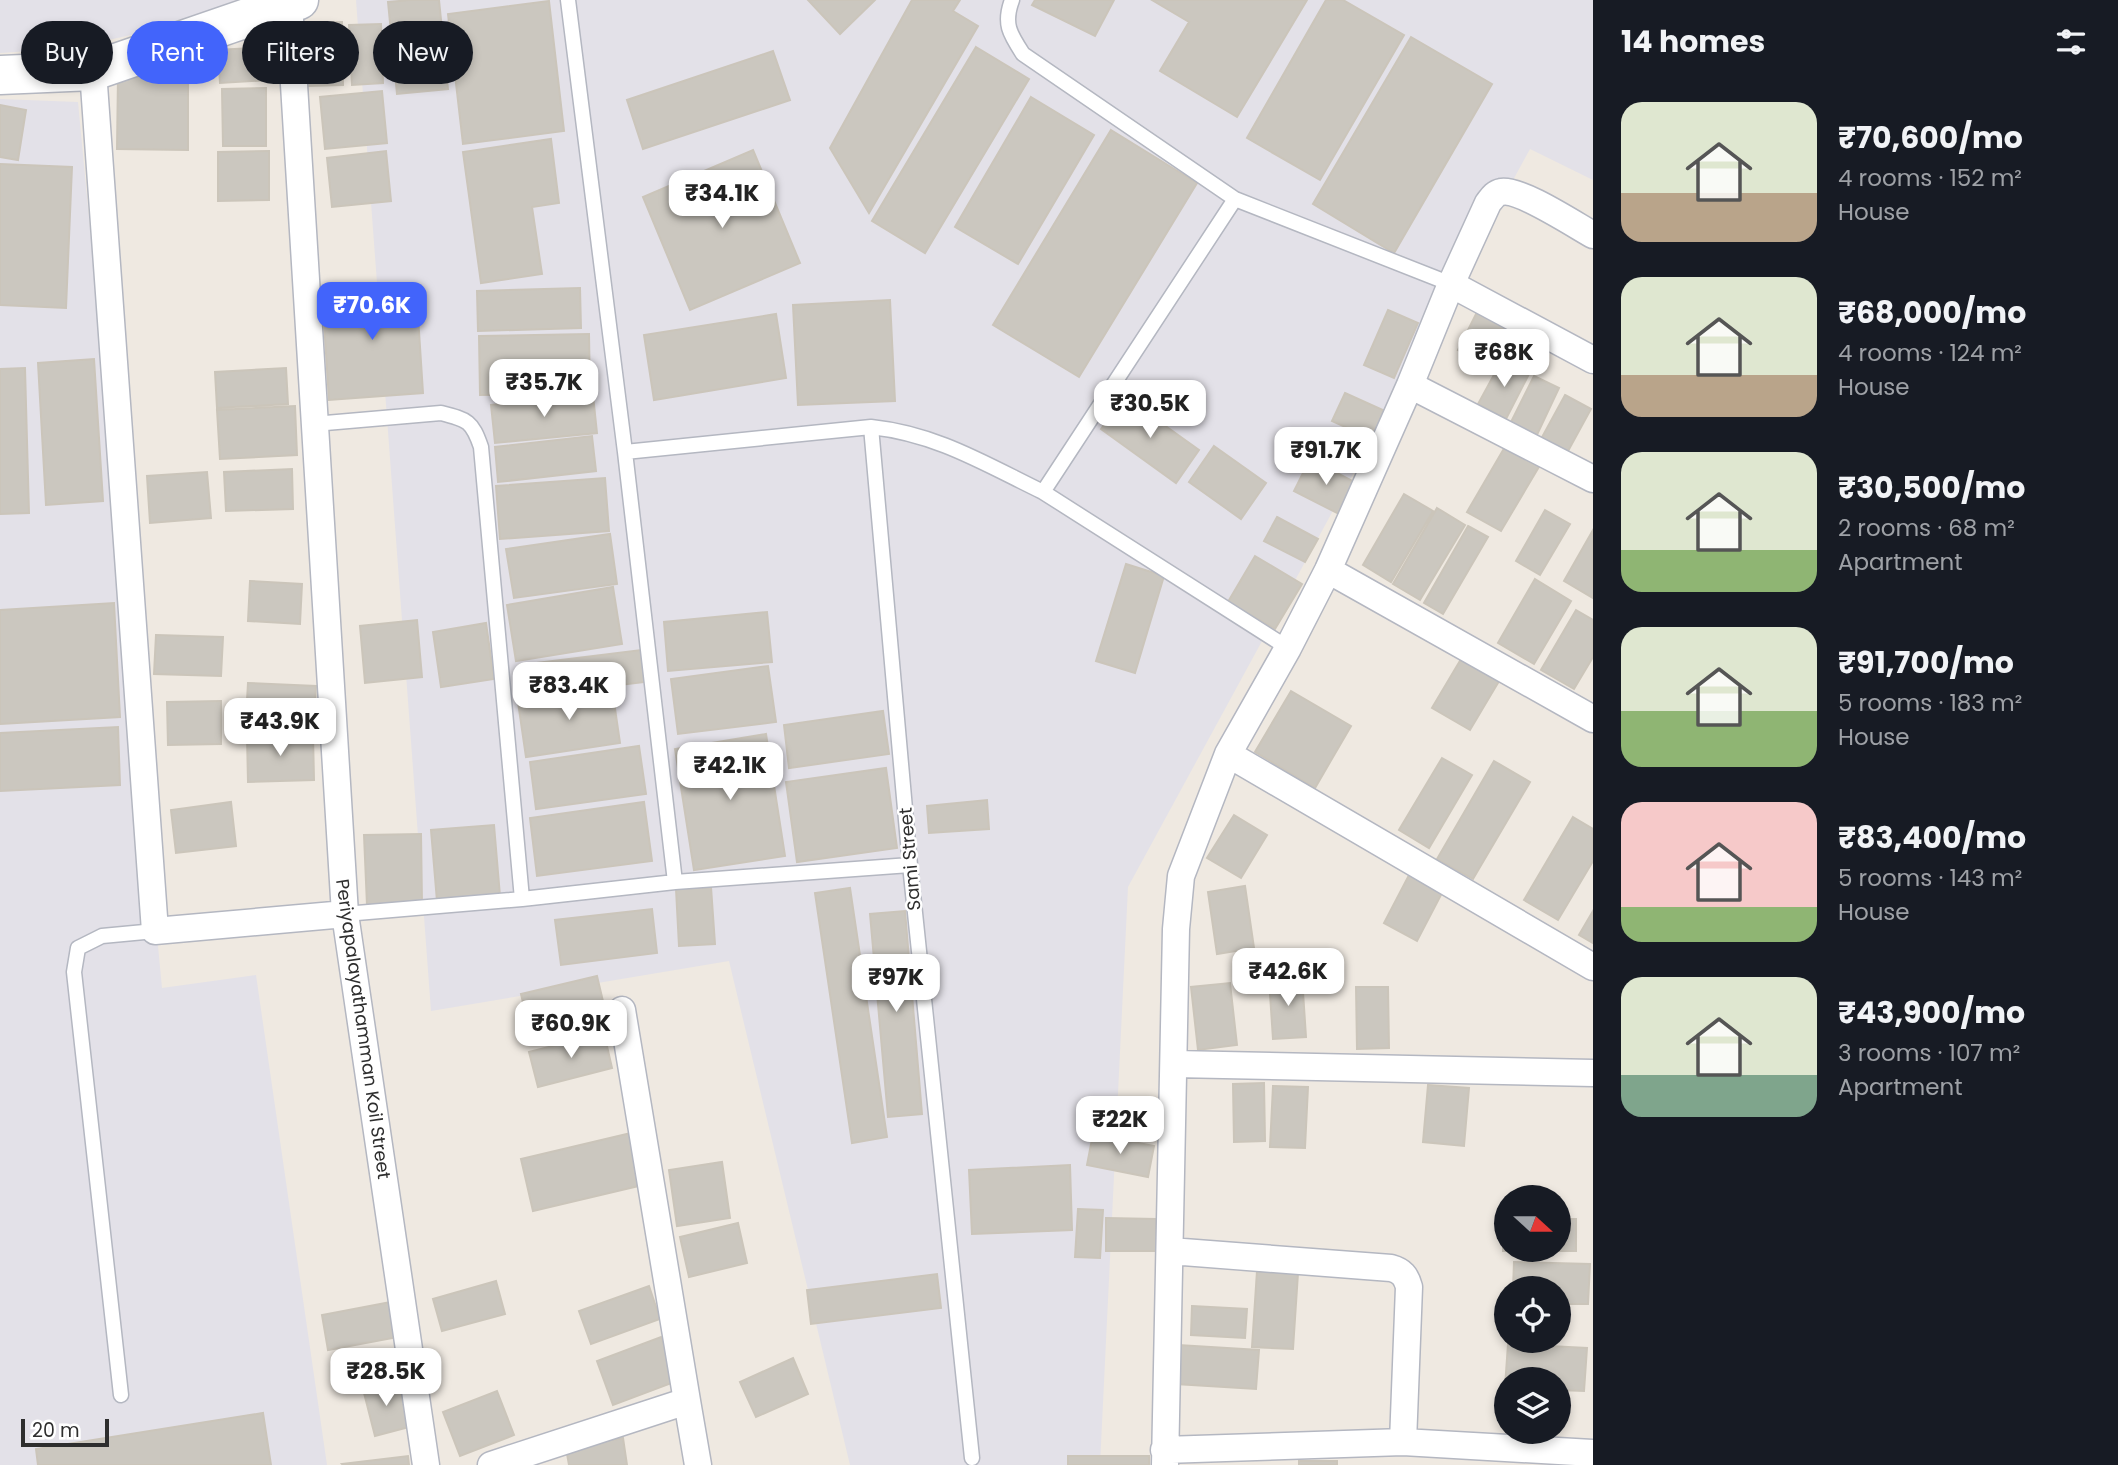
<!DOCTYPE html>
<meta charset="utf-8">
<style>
:root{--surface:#171b24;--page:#242831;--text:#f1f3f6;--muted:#9ea1a6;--accent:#4264fb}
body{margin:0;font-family:Poppins,sans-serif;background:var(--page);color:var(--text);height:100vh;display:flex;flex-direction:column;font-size:26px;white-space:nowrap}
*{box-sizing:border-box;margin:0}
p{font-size:23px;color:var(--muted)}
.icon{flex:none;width:38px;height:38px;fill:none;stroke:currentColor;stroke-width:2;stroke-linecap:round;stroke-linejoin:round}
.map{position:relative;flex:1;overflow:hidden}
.drawer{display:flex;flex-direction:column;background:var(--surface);width:525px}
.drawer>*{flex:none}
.banner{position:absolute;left:21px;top:21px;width:665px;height:63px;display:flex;gap:14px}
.needle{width:46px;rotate:111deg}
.fabs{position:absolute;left:1494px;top:1185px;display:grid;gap:14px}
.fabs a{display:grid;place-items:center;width:77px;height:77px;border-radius:50%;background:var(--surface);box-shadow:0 4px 10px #0003;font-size:35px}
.scale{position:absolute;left:21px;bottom:18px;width:88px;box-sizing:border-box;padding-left:7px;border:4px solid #2e2e2e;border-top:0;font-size:19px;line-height:24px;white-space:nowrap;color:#2e2e2e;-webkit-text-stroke:5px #fff;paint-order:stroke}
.price{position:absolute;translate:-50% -60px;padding:0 16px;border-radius:14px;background:#fff;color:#222;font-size:23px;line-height:46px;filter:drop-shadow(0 2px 4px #0008)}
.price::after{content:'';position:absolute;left:50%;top:42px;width:21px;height:16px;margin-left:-10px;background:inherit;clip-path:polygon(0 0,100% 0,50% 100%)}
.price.active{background:var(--accent);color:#fff}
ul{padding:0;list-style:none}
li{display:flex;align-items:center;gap:21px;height:175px;padding:0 28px}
li span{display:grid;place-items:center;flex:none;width:196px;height:140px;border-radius:21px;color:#555}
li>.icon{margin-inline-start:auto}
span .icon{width:84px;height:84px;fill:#fffc;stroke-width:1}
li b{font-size:30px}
h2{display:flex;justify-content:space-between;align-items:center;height:84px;padding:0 28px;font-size:30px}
.tag{padding:0 24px;border-radius:32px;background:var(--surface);box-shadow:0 4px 10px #0003;font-size:24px;line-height:63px}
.tag.active{background:var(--accent);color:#fff}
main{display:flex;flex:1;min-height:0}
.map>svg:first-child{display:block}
</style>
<main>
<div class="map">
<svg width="1593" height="1465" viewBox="0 0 1593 1465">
<rect width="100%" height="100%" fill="#efe9e1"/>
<path fill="#e3e1e8" d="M 0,0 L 286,0 L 73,48 L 0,53 Z
M 356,0 L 1593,0 L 1593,180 L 1530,149 L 1128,887 L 1100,1465 L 850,1465 L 729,961 L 431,1011 Z
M 0,99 L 78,102 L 162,988 L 256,975 L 327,1465 L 0,1465 Z"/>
<path fill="#cbc7bf" stroke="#cbc5ba" stroke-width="2" d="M 410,0 L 439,0 L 448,89 L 397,94 L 388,2 Z
M 808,0 L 875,0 L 840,34 Z
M 912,0 L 960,0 L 953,11 L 978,26 L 869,213 L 830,148 Z
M 1035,0 L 1114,0 L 1095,36 L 1032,5 Z
M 1152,0 L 1307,0 L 1237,117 L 1160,71 L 1189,22 Z
M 1326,0 L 1343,0 L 1404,35 L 1320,180 L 1247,138 Z
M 549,1 L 564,131 L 463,144 L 448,14 Z
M 342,22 L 343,85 L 307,86 L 305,23 Z
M 381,24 L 383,83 L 352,85 L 349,25 Z
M 1411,37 L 1492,84 L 1394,253 L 1313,204 Z
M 269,47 L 270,80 L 220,83 L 218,50 Z
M 976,47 L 1029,79 L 925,253 L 872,221 Z
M 773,51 L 790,100 L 643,149 L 627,100 Z
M 118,76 L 188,76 L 188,150 L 117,149 Z
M 266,88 L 266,146 L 223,146 L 222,89 Z
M 382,91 L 387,143 L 325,149 L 320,97 Z
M 1031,97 L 1094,135 L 1018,264 L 955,227 Z
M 0,105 L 26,110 L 18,160 L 0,157 Z
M 1111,130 L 1197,183 L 1079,377 L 993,325 Z
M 551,139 L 559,203 L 532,207 L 542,274 L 481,283 L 463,152 Z
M 753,150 L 800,263 L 690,310 L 643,197 Z
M 269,151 L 269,200 L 218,201 L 218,152 Z
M 386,151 L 391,201 L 332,207 L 327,158 Z
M 0,164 L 72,167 L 66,308 L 0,305 Z
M 416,285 L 423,393 L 329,400 L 322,291 Z
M 580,288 L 581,328 L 478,331 L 477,291 Z
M 890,300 L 895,401 L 798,405 L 793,305 Z
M 1388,310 L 1418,323 L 1394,378 L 1364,365 Z
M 1478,310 L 1506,324 L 1485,364 L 1458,350 Z
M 776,314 L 786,378 L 654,400 L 644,335 Z
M 589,334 L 590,393 L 480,395 L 479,336 Z
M 94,359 L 103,501 L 46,505 L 38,363 Z
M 1502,360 L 1529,374 L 1506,419 L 1478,404 Z
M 25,368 L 29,513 L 0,514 L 0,369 Z
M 286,368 L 288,404 L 217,408 L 215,372 Z
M 1534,376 L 1559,388 L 1536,437 L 1510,424 Z
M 1345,393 L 1396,416 L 1383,444 L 1332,421 Z
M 593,395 L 597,433 L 495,443 L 491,405 Z
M 1565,395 L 1591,409 L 1567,453 L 1541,439 Z
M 1125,397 L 1199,450 L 1176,483 L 1101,429 Z
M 295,406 L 297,455 L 220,459 L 217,410 Z
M 592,436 L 596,471 L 498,482 L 495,447 Z
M 1506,445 L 1540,465 L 1501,531 L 1467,512 Z
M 1214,446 L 1266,483 L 1241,519 L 1189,482 Z
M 1310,459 L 1358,484 L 1341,515 L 1294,491 Z
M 292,469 L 293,509 L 226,511 L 224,472 Z
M 207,472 L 211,518 L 150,523 L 147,476 Z
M 605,478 L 609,531 L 500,539 L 496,486 Z
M 1404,494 L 1433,511 L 1391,582 L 1363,565 Z
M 1437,508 L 1465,525 L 1420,600 L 1393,584 Z
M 1545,510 L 1570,524 L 1540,575 L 1516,561 Z
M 1277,517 L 1318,539 L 1305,562 L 1264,541 Z
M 1468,526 L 1488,537 L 1443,614 L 1424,603 Z
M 1593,530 L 1593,598 L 1564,581 Z
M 610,534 L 617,584 L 514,598 L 506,549 Z
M 1255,556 L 1302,584 L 1275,629 L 1228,602 Z
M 1126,564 L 1164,576 L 1135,673 L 1096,661 Z
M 1535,579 L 1571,601 L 1534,664 L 1498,643 Z
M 250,581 L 302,584 L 300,624 L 248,621 Z
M 613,587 L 622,644 L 516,661 L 507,605 Z
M 114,603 L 120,717 L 0,724 L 0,610 Z
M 1576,610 L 1593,620 L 1593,657 L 1574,689 L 1541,670 Z
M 767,612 L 772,662 L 668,671 L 664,622 Z
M 417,620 L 422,677 L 365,683 L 360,626 Z
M 486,623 L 494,679 L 441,687 L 433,632 Z
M 156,635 L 223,637 L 221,676 L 154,674 Z
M 641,650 L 645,682 L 522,697 L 519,665 Z
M 1461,659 L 1499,681 L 1470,730 L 1432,708 Z
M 768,666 L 776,722 L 678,734 L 671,679 Z
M 248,683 L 316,686 L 314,721 L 246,718 Z
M 612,688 L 620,743 L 526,757 L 518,702 Z
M 1291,691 L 1351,726 L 1315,788 L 1255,752 Z
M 221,701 L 221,744 L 168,745 L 167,702 Z
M 883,711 L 889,754 L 789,768 L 784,725 Z
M 118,727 L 120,785 L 0,791 L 0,733 Z
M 766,734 L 785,856 L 694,870 L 675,749 Z
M 313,735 L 314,780 L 248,782 L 247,736 Z
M 639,746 L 646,794 L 536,809 L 530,762 Z
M 1442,758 L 1472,775 L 1429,848 L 1399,830 Z
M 1494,761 L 1530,782 L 1473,879 L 1437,859 Z
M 886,768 L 897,848 L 797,862 L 786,782 Z
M 987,800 L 989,829 L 929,833 L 927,806 Z
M 231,802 L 236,846 L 176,853 L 171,810 Z
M 644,802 L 652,861 L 537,876 L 530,818 Z
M 1234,815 L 1267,835 L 1241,878 L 1207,858 Z
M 1573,817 L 1593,829 L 1593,861 L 1558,920 L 1524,900 Z
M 494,825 L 500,896 L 437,901 L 431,830 Z
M 421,834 L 422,904 L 367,905 L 364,835 Z
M 1409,875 L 1442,893 L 1417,941 L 1384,923 Z
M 1245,886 L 1254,948 L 1217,954 L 1208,892 Z
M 711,887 L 715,944 L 679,946 L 676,889 Z
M 850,888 L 887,1137 L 852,1143 L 815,893 Z
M 652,909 L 657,953 L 561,965 L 555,920 Z
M 905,911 L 922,1114 L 888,1117 L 870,914 Z
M 1593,911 L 1593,943 L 1579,935 Z
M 597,976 L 606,1014 L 530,1032 L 521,994 Z
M 1302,977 L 1306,1037 L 1273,1039 L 1269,979 Z
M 1230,983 L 1237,1045 L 1198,1050 L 1191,987 Z
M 1356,987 L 1388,987 L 1389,1048 L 1357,1049 Z
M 604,1033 L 612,1068 L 538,1087 L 529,1052 Z
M 1264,1083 L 1265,1141 L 1234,1142 L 1233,1084 Z
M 1428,1085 L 1469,1088 L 1464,1146 L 1423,1142 Z
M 1273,1086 L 1308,1087 L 1305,1148 L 1270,1147 Z
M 631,1133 L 643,1185 L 533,1211 L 521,1159 Z
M 1093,1134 L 1154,1146 L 1148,1177 L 1087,1165 Z
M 722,1162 L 730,1218 L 677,1226 L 669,1170 Z
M 1070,1165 L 1072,1230 L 972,1234 L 969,1170 Z
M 1078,1209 L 1103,1210 L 1100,1258 L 1075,1257 Z
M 1106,1218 L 1156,1219 L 1156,1251 L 1106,1251 Z
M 1503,1218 L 1507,1218 L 1507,1250 L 1559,1250 L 1559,1219 L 1576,1219 L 1576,1251 L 1503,1251 Z
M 738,1223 L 747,1263 L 689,1277 L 680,1237 Z
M 1514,1262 L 1590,1264 L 1588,1304 L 1559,1304 L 1559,1288 L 1513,1288 Z
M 1257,1271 L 1298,1273 L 1293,1349 L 1252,1347 Z
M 937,1274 L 941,1308 L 811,1324 L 807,1290 Z
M 496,1281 L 505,1314 L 442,1331 L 433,1299 Z
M 649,1286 L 660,1319 L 591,1344 L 579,1311 Z
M 391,1302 L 398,1337 L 328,1350 L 322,1315 Z
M 1192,1306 L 1247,1309 L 1245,1338 L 1191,1335 Z
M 661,1337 L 677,1381 L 613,1405 L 597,1361 Z
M 1508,1344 L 1587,1348 L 1584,1391 L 1559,1390 L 1559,1379 L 1507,1379 L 1507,1387 L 1505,1387 Z
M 1178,1345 L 1259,1350 L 1256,1389 L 1176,1384 Z
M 793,1358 L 808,1394 L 756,1417 L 740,1382 Z
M 398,1380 L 409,1427 L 375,1436 L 363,1389 Z
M 497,1391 L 514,1435 L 460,1456 L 443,1412 Z
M 263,1413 L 271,1465 L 38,1465 L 36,1449 Z
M 623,1438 L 627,1465 L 569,1465 L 566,1448 Z
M 408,1456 L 409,1465 L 343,1465 L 342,1464 Z
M 1068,1456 L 1149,1456 L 1149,1465 L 1068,1465 Z
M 1299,1461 L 1337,1461 L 1337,1465 L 1299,1465 Z"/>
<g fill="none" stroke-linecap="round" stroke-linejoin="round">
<defs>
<path id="lane" d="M 568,0 L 625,452 L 871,427 C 937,434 985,464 1043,492 L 1235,199 L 1023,54 C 1010,34 1003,24 1012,0
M 1235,199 L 1451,284
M 314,424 L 441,413 C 468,420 472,421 481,447 L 522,899
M 871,427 L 910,865 L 972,1458
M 625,452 L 675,882
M 1043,492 L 1288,648
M 345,914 L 522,899 L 675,882 L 910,865
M 121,1395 L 74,972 L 78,948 L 102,936 L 155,931"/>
<path id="street" d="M 289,3 L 345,914 L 426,1465
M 93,71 L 155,931 L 345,914
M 1451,284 L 1593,360
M 1410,385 L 1593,479
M 1328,570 L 1593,719
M 1228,754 L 1593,967
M 622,1010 L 687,1401
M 1175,1064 L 1593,1073
M 1170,1251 L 1391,1268 C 1402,1271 1406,1276 1409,1287 L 1403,1442
M 1164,1450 L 1403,1442 L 1593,1453
M 491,1465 L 687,1401 L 698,1465
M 1165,1465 L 1176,929 L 1181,876 L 1228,754 L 1288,648 L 1328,570 L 1410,385 L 1451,284 L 1488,203 C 1492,198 1495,193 1501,192 C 1519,188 1575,225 1593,235"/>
<path id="secondary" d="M 0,75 L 93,71 L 299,0"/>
</defs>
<use href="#lane" stroke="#b4b7c1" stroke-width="17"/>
<use href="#street" stroke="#b4b7c1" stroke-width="29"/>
<use href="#secondary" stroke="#b4b7c1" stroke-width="41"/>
<use href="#lane" stroke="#fff" stroke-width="14"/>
<use href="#street" stroke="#fff" stroke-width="26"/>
<use href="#secondary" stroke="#fff" stroke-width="38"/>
</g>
<g text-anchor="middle" stroke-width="5" stroke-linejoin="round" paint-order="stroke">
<g font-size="18" fill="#2e2e2e" stroke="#fff">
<text transform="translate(910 859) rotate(-95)" y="6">Sami Street</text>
<text transform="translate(363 1029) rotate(82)" y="6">Periyapalayathamman Koil Street</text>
</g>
</g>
</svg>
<div class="fabs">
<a><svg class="needle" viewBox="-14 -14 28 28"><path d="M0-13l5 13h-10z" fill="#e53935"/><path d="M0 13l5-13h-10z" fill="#9ea1a6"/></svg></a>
<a><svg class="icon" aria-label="locate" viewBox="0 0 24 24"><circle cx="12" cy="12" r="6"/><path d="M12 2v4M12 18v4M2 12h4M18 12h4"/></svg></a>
<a><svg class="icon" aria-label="layers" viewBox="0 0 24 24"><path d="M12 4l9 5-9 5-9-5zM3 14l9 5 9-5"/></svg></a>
</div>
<div class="scale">20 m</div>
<b class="price" style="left:722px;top:230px">₹34.1K</b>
<b class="price active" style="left:372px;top:342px">₹70.6K</b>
<b class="price" style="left:1504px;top:389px">₹68K</b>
<b class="price" style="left:544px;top:419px">₹35.7K</b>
<b class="price" style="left:1150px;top:440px">₹30.5K</b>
<b class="price" style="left:1326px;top:487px">₹91.7K</b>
<b class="price" style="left:569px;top:722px">₹83.4K</b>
<b class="price" style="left:280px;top:758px">₹43.9K</b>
<b class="price" style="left:730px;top:802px">₹42.1K</b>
<b class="price" style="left:1288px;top:1008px">₹42.6K</b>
<b class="price" style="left:896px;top:1014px">₹97K</b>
<b class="price" style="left:571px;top:1060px">₹60.9K</b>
<b class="price" style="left:1120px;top:1156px">₹22K</b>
<b class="price" style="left:386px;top:1408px">₹28.5K</b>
<div class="banner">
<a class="tag">Buy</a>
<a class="tag active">Rent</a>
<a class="tag">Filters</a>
<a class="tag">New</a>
</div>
</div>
<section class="drawer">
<h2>14 homes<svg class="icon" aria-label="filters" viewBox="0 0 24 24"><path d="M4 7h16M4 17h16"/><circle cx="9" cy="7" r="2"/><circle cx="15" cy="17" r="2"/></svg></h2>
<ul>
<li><span style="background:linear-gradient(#dfe7d0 65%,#b9a48a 0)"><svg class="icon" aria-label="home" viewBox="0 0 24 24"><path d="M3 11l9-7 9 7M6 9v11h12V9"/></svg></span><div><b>₹70,600/mo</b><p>4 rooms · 152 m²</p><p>House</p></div></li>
<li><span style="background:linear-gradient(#dfe7d0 70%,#b9a48a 0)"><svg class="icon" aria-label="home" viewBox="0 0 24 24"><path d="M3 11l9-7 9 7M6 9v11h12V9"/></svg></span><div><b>₹68,000/mo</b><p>4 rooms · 124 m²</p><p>House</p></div></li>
<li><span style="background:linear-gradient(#dfe7d0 70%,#8fb573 0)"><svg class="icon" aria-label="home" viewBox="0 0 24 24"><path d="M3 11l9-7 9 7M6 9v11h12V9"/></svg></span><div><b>₹30,500/mo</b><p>2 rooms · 68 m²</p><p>Apartment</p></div></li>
<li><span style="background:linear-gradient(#dfe7d0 60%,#8fb573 0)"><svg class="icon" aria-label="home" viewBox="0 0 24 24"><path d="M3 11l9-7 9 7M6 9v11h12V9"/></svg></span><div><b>₹91,700/mo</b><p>5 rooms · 183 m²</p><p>House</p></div></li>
<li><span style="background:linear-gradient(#f6c9c9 75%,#8fb573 0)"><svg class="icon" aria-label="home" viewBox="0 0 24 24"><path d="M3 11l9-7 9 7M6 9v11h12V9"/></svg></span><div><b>₹83,400/mo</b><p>5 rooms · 143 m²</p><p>House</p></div></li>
<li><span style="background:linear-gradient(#dfe7d0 70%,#7fa58c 0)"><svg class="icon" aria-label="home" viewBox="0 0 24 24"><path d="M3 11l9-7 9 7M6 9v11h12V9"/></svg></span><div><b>₹43,900/mo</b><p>3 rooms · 107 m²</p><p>Apartment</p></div></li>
</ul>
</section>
</main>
